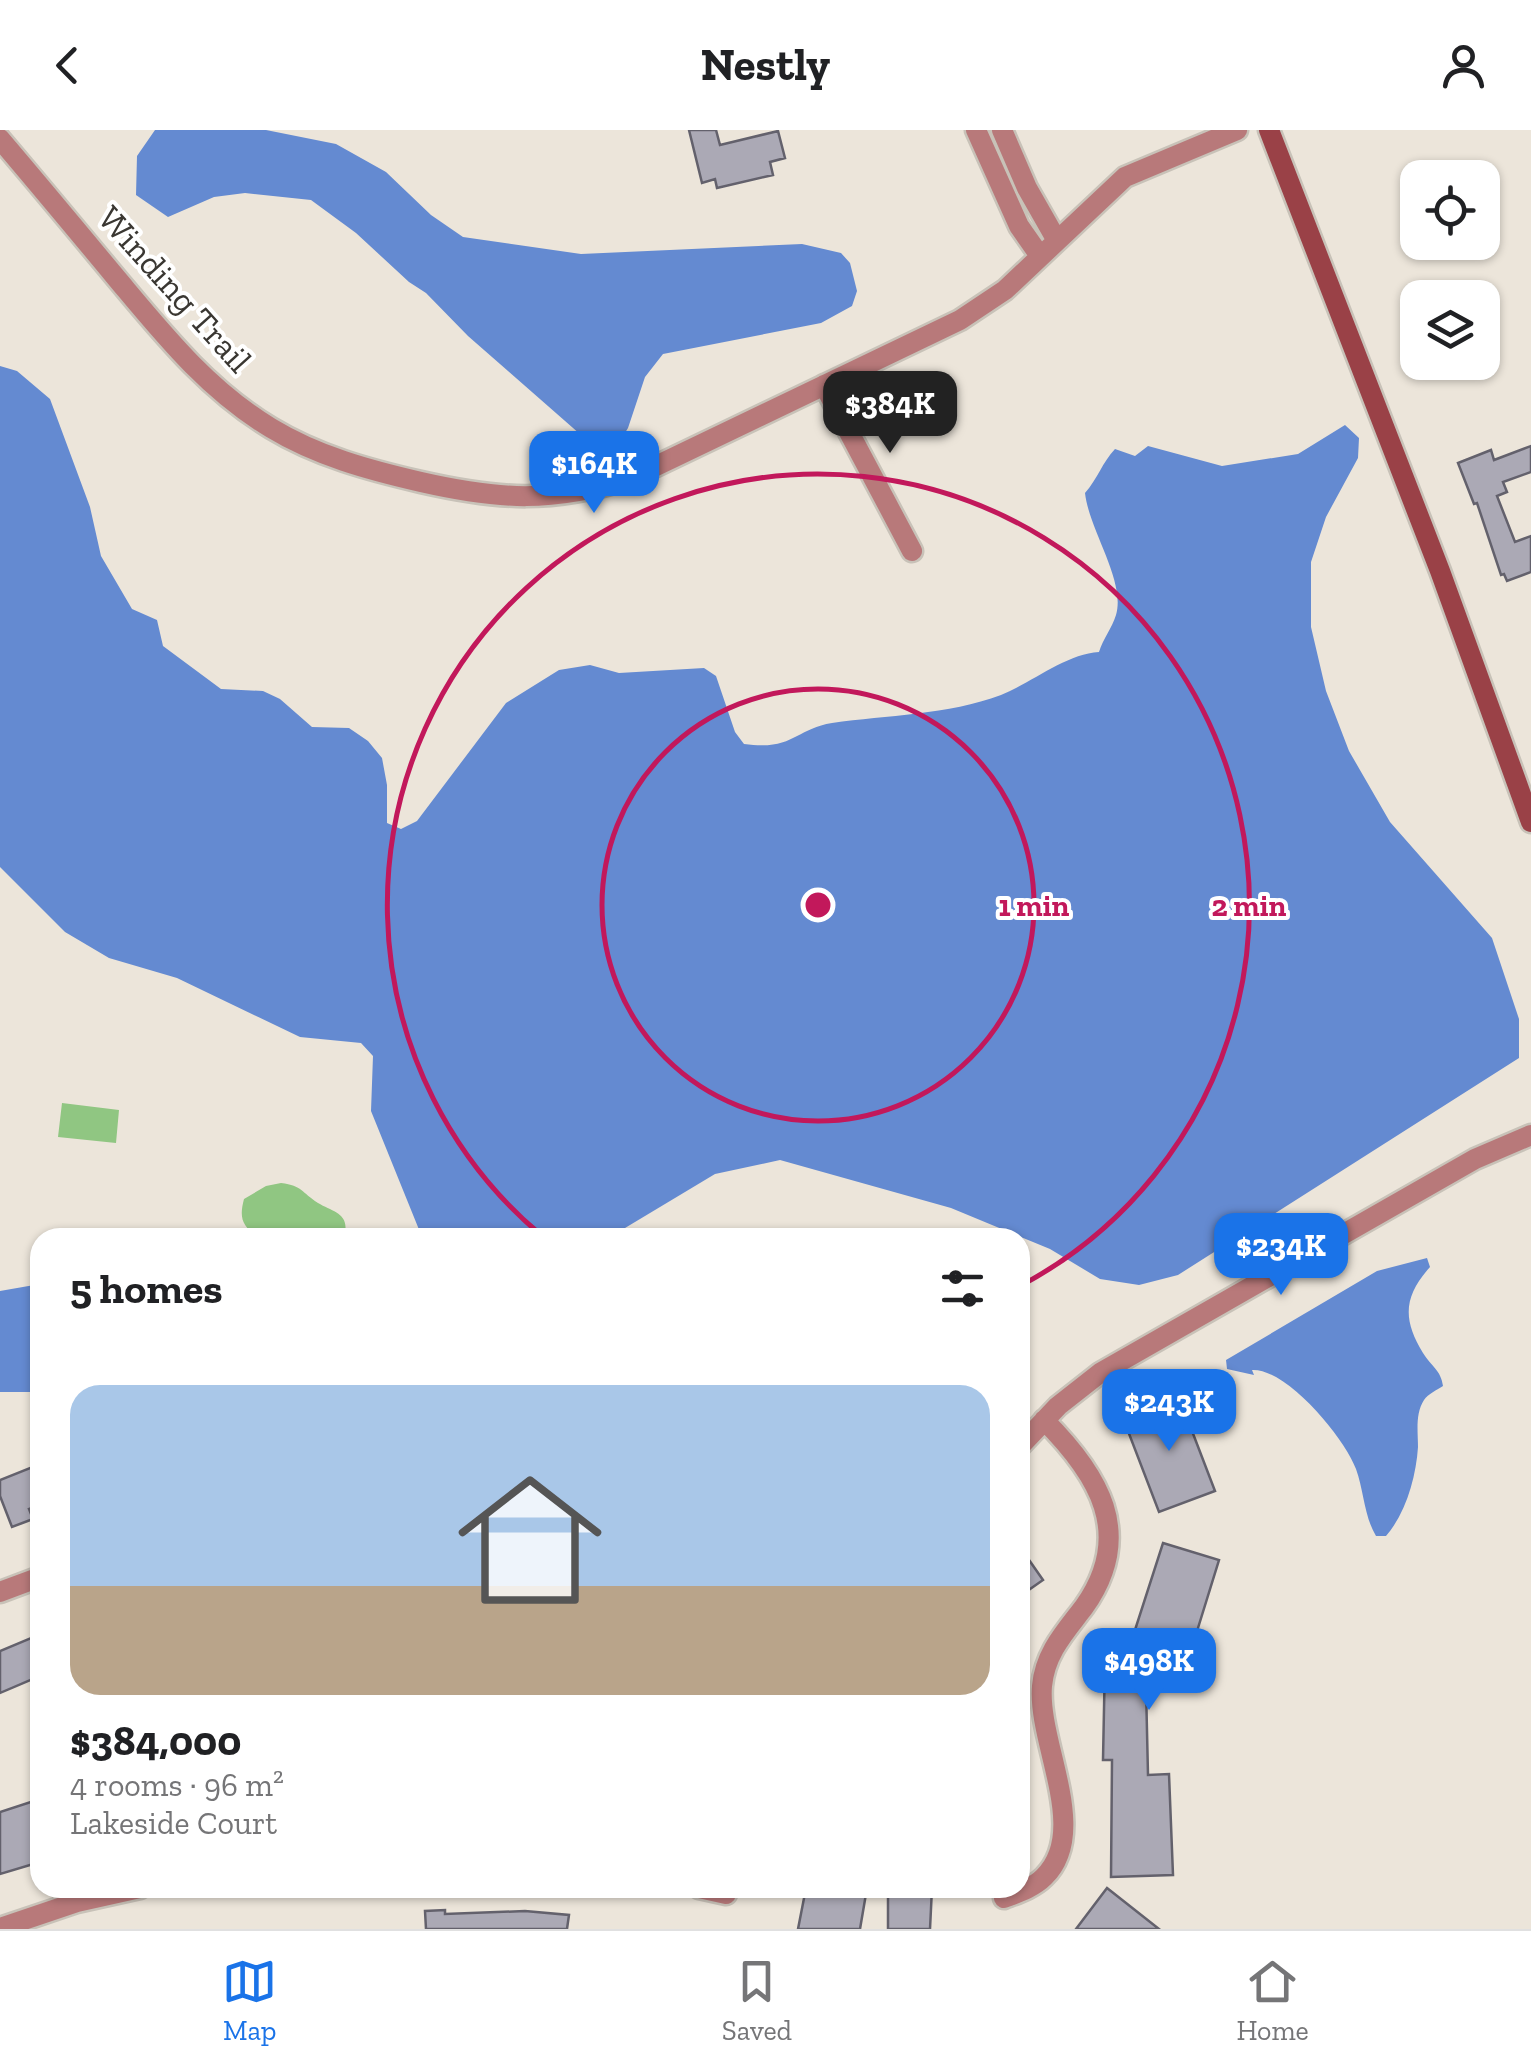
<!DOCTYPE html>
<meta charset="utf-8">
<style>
:root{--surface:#fff;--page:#f6f6f6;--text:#202124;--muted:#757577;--line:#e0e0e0;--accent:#1a73e8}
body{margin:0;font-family:"Zilla Slab",serif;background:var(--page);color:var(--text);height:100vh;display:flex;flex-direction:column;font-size:38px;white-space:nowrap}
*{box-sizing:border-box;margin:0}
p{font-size:32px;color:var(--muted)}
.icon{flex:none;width:55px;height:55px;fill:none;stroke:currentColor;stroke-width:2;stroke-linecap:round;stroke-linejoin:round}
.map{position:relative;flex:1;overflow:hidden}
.details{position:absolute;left:30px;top:1098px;width:1000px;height:670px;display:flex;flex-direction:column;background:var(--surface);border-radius:30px;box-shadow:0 2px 8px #0004}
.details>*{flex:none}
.controls{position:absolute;left:1400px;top:30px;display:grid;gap:20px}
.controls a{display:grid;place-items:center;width:100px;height:100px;border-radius:20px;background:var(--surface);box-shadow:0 2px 8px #0004;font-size:50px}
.price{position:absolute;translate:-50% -85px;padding:0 22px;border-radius:20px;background:var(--accent);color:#fff;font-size:32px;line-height:65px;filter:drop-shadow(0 2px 5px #0008)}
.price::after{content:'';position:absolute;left:50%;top:60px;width:30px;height:22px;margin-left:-15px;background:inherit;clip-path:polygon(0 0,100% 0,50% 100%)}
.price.current{background:#222;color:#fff}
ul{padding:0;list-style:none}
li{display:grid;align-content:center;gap:20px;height:530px;padding:0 40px}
li span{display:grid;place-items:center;height:310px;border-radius:30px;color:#555}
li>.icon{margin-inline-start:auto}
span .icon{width:180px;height:180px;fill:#fffc;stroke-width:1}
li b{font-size:42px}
h2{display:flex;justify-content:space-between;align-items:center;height:120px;padding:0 40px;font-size:42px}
header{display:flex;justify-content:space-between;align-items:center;height:130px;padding:0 40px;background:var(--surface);font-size:45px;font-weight:700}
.tab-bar{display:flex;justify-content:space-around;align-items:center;height:140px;border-top:2px solid var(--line);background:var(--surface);font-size:28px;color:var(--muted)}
.tab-bar a{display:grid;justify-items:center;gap:5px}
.tab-bar .current{color:var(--accent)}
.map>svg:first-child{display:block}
</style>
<header><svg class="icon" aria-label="back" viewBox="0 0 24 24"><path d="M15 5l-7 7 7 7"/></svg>Nestly<svg class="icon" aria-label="person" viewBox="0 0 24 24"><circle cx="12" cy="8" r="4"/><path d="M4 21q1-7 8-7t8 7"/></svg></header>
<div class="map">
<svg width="1531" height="1799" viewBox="0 0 1531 1799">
<rect width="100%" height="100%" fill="#ece5da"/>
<path fill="#90c682" d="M 62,973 L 119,980 L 116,1013 L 58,1007 Z
M 281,1053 C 303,1056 301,1062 318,1073 C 333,1082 351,1083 344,1107 L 257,1107 C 242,1095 239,1088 244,1069 L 266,1056 Z"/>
<path fill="#648ad1" d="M 155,0 L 266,0 L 336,14 L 386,42 L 431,85 L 463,107 L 581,124 L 802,114 L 841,123 L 850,133 L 857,161 L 852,176 L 821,193 L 663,224 L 645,247 L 628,298 L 620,311 L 606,316 L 589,312 L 468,206 L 426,163 L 409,152 L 356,103 L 311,70 L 245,63 L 214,67 L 168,87 L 136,65 L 137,26 Z
M 0,236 L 17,241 L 50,269 L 90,377 L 101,426 L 132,479 L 157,490 L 163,516 L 221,559 L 263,561 L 280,569 L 312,597 L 349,598 L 368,611 L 382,628 L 387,655 L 387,693 L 401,699 L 417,691 L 506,573 L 559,540 L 590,535 L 619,543 L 704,538 L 716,546 L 735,602 L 744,614 C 793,621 795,599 832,593 C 887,585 948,585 1001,565 C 1033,552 1066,524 1099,522 C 1103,509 1112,498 1116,485 C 1126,451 1089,400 1085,363 C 1098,348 1102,333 1115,319 L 1135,326 L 1148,316 L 1222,336 L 1298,324 L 1345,295 L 1359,308 L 1358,328 L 1326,387 L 1311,432 L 1311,497 L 1326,561 L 1349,621 L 1390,692 L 1492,808 L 1519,889 L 1519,928 L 1178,1145 L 1139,1155 L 1100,1149 L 1050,1119 L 951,1078 L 780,1030 L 715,1044 L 610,1107 L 422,1107 L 371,981 L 373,926 L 361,913 L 300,907 L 177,848 L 109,828 L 65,802 L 0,737 Z
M 1427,1128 L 1430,1137 C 1404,1166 1402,1189 1423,1223 C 1431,1236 1441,1240 1443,1256 C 1437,1260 1428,1264 1424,1270 C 1415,1284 1418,1302 1418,1317 C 1416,1347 1406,1383 1386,1406 L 1376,1406 C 1364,1386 1364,1361 1356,1339 C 1345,1309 1287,1238 1252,1240 L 1254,1245 L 1227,1239 L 1226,1230 L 1377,1141 Z
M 40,1154 L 40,1262 L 0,1262 L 0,1161 Z"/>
<path fill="#aba9b5" stroke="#63616c" stroke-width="2.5" d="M 689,0 L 716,0 L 720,15 L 778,1 L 785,28 L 770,32 L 773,45 L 717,58 L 715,49 L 702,53 Z
M 1531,316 L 1531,342 L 1503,352 L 1507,362 L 1497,366 L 1515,412 L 1531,406 L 1531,442 L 1507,451 L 1504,444 L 1501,445 L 1477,373 L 1474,374 L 1458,333 L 1491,320 L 1494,330 Z
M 1179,1267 L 1215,1361 L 1159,1382 L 1123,1288 Z
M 40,1334 L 40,1375 L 29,1379 L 33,1389 L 12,1397 L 0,1366 L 0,1350 Z
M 1163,1413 L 1219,1430 L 1189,1527 L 1145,1513 L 1148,1645 L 1169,1644 L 1173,1745 L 1111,1747 L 1112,1630 L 1103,1630 L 1105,1529 L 1126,1528 Z
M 1020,1417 L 1043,1450 L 1020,1466 Z
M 31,1508 L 40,1528 L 40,1546 L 0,1563 L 0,1521 Z
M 40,1669 L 40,1732 L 0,1744 L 0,1682 Z
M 806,1758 L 867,1758 L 860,1799 L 798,1799 Z
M 888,1758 L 932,1758 L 930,1799 L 888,1799 Z
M 1107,1758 L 1159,1799 L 1076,1799 Z
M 445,1780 L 445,1784 L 525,1781 L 569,1785 L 567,1799 L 426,1799 L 425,1781 Z"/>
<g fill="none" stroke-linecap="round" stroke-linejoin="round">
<defs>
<path id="street" d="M 976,0 L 1019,96 L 1040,126
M 1002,0 L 1027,58 L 1056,109
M 0,9 C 40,56 79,103 118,150 C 164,205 208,260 271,298 C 317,326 369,340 421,352 C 500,370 552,373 631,348 L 960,190 L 1005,160 L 1125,47 L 1237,0
M 824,255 L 912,421
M 1020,1316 L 1058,1276 L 1100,1243 L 1475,1029 L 1531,1005
M 0,1462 L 40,1447
M 699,1758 L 726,1764
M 1004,1768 C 1017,1763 1033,1758 1044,1747 C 1091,1701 1037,1613 1042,1556 C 1045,1523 1065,1502 1084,1477 C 1136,1404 1098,1344 1044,1290
M 0,1798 L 77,1772 L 140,1758"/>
<path id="secondary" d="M 1269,0 L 1440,441 L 1531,692"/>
</defs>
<use href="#street" stroke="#c8c2b8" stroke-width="25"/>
<use href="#secondary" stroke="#c8c2b8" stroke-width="25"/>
<path stroke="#a39e95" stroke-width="4" stroke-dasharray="8 8" stroke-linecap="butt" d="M 489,1108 L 496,1096"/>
<use href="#street" stroke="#b8797a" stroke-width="20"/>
<use href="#secondary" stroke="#9a4147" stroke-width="20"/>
</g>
<g fill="none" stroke="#c2185b" stroke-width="5">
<circle cx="818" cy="775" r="216"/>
<path d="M541 1105A431 431 0 1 1 1020 1156"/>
</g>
<g text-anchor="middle" stroke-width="8" stroke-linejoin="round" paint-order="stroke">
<g font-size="35" fill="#3a3732" stroke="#fff">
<text transform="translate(175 159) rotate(48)" y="12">Winding Trail</text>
</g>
</g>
<circle cx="818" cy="775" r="15" fill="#c2185b" stroke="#fff" stroke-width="5"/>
<g font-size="30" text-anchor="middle" font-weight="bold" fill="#c2185b" stroke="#fff" stroke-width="8" stroke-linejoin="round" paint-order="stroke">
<text x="1034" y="786">1 min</text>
<text x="1249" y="786">2 min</text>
</g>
</svg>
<div class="controls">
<a><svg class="icon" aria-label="locate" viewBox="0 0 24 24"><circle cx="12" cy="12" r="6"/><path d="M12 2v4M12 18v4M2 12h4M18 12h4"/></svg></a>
<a><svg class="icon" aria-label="layers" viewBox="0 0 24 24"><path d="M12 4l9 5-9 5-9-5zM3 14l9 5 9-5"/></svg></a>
</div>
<b class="price current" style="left:890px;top:326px">$384K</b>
<b class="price" style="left:594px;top:386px">$164K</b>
<b class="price" style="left:1281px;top:1168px">$234K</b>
<b class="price" style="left:1169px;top:1324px">$243K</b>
<b class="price" style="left:1149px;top:1583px">$498K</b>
<section class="details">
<h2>5 homes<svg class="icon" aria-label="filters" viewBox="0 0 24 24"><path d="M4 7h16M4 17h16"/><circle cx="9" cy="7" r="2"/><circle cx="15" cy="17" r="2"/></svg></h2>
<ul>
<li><span style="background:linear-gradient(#a9c7e8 65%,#b9a48a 0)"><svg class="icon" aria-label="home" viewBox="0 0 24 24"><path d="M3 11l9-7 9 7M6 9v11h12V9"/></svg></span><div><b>$384,000</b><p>4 rooms · 96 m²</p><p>Lakeside Court</p></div></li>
</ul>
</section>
</div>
<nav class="tab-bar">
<a class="current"><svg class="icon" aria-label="map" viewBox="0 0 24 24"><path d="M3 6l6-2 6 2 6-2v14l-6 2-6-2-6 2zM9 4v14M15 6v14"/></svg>Map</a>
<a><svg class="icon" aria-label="saved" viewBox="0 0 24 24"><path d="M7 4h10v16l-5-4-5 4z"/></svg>Saved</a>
<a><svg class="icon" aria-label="home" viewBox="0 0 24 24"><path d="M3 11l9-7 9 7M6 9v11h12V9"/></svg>Home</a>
</nav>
